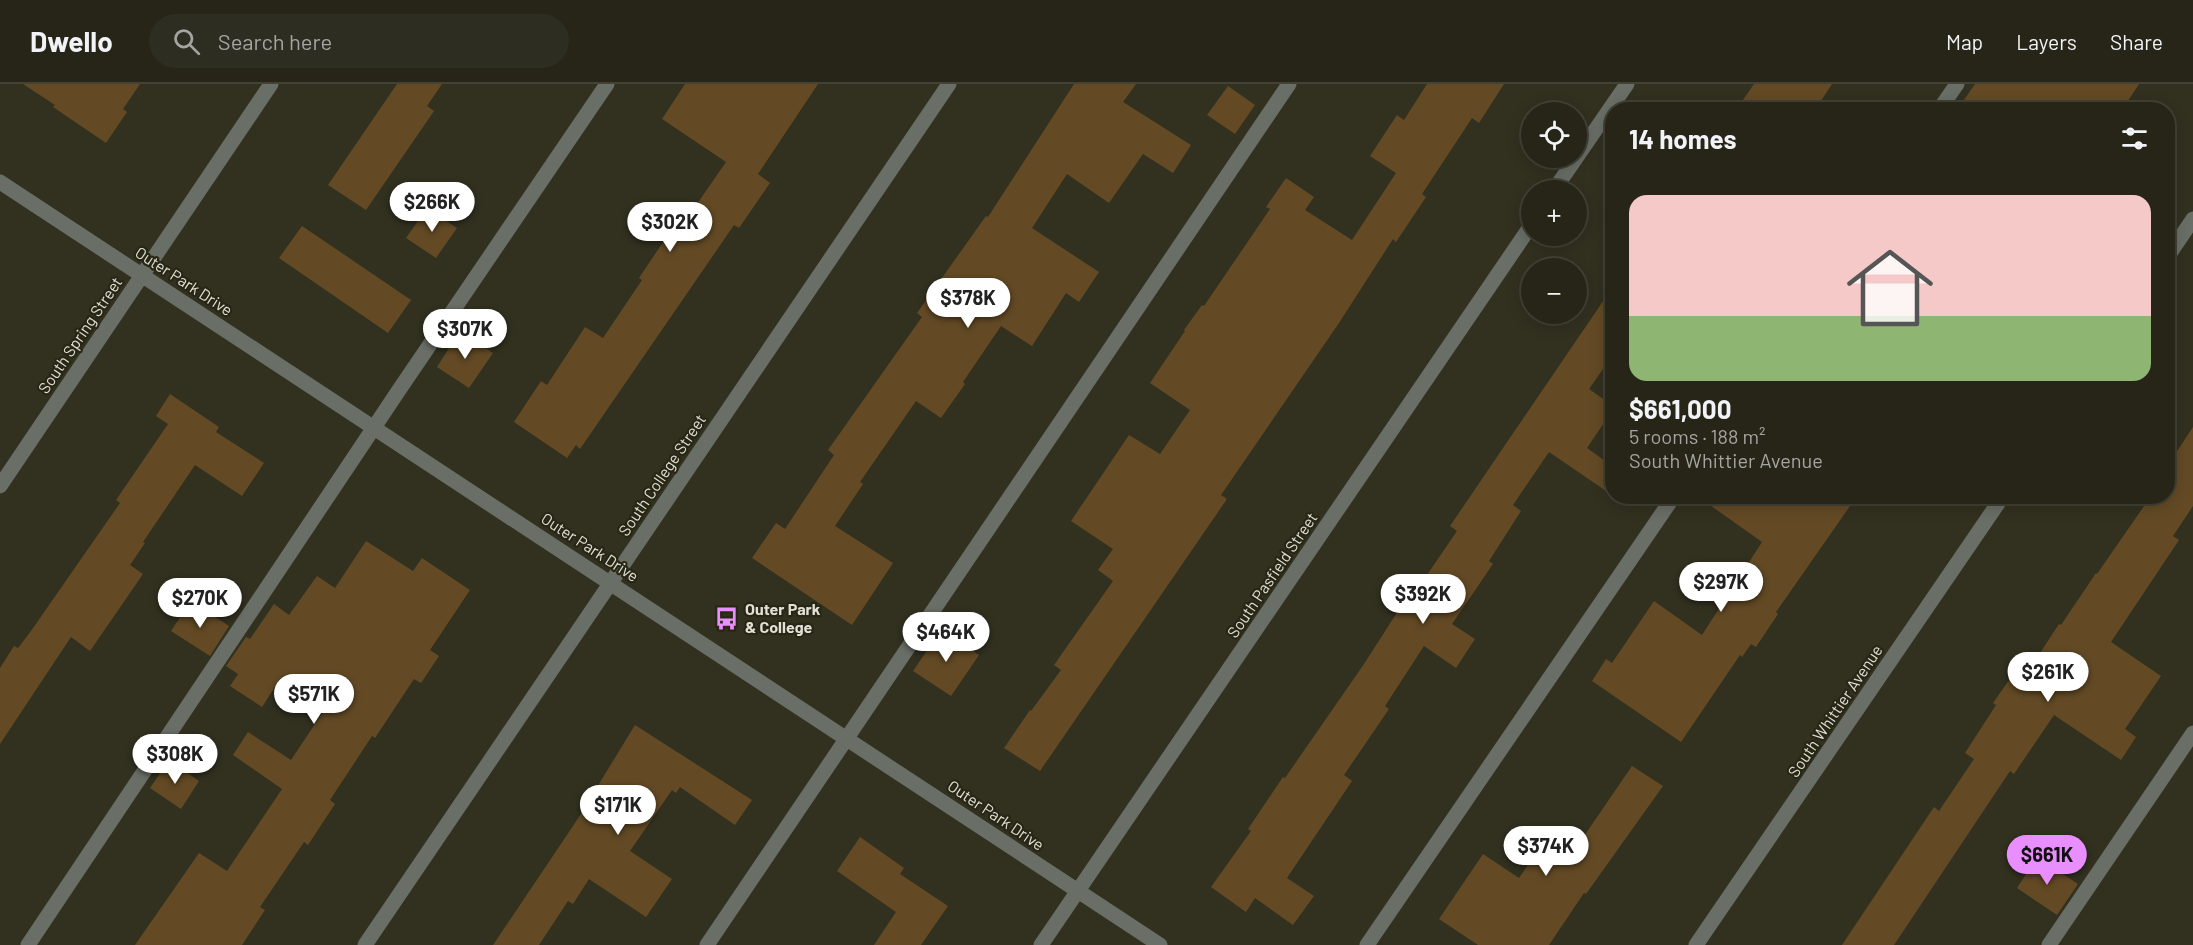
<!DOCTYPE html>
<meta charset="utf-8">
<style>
:root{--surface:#262518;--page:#2e2d21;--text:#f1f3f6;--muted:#a4a5a2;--line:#424237;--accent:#e98efe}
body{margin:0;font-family:Barlow,sans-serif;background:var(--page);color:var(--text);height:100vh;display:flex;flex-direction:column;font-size:22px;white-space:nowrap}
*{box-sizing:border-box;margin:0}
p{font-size:20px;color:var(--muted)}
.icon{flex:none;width:33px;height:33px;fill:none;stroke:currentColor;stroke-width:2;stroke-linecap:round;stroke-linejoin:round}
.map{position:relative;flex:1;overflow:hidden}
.details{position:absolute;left:1605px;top:18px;width:570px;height:402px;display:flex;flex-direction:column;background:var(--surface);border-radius:24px;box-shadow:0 3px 15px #0003,0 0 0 2px var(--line)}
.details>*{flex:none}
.controls{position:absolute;left:1521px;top:18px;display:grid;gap:12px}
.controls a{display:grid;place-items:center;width:66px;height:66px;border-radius:50%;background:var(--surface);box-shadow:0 3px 15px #0003,0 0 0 2px var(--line);font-size:30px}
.price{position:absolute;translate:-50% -51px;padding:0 14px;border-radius:21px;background:#fff;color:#222;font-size:20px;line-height:39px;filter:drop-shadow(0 2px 3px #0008)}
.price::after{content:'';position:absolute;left:50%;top:36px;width:18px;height:14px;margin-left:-9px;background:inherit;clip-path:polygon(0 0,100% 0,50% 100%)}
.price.selected{background:var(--accent);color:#111}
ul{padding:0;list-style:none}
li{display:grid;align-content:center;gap:12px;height:318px;padding:0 24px}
li span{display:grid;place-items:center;height:186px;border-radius:18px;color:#555}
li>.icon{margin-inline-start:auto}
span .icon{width:108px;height:108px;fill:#fffc;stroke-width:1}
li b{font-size:26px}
h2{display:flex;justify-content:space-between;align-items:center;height:72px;padding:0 24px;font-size:26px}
header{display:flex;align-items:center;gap:36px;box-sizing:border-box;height:84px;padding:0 30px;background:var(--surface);border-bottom:2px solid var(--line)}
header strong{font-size:28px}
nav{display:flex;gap:33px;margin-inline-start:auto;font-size:21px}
.search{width:420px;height:54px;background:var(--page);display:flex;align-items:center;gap:15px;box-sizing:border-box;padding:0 21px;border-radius:33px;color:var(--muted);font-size:22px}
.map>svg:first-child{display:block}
</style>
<header>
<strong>Dwello</strong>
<div class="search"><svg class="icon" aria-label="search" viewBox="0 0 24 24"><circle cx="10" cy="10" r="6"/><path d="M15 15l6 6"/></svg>Search here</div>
<nav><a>Map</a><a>Layers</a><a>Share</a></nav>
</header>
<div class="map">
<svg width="2193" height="861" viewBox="0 0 2193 861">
<rect width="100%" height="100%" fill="#323120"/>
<path fill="#634a25" d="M 23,0 L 140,0 L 123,25 L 127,28 L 106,59 L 53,23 L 55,21 Z
M 397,0 L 442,0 L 427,22 L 434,27 L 366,126 L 328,101 Z
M 685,0 L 818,0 L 758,90 L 770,99 L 739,144 L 734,141 L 580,365 L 576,361 L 567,374 L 514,338 L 541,297 L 547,301 L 585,243 L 603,254 L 642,196 L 639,194 L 684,127 L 690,130 L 726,78 L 662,35 Z
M 1074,0 L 1136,0 L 1123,18 L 1191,61 L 1173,89 L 1143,70 L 1109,119 L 1067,90 L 1032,144 L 1099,188 L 1079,218 L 1066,209 L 1032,262 L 1001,242 L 963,298 L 965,300 L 941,334 L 916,317 L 860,398 L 863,400 L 835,442 L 893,479 L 852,541 L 752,474 L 776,439 L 785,445 L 834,371 L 828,366 L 922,233 L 917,229 L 986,132 L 988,133 Z
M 1427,0 L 1504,0 L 1479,39 L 1472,34 L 1422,110 L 1426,113 L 1396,158 L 1393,155 L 1339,239 L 1221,411 L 1227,415 L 1040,687 L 1004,664 L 1030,626 L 1031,627 L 1061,586 L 1054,581 L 1113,497 L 1098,486 L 1113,465 L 1071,437 L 1129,351 L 1160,370 L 1190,326 L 1150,299 L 1185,247 L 1184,246 L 1202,221 L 1204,222 L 1270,125 L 1266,123 L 1286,94 L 1314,113 L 1305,126 L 1352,156 L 1396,89 L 1370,72 L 1397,31 L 1404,36 Z
M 1754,0 L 1832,0 L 1815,26 L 1736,26 Z
M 1975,0 L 2139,0 L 2122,26 L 1957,26 Z
M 1228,2 L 1255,21 L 1235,50 L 1207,31 Z
M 427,124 L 457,144 L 436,174 L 406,154 Z
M 302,142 L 411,216 L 388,249 L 279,174 Z
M 1612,204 L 1612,272 L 1589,305 L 1612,321 L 1612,327 L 1587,364 L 1612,382 L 1612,411 L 1549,368 L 1513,421 L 1521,427 L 1489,477 L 1493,480 L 1452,540 L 1475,555 L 1456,584 L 1424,562 L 1385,622 L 1389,625 L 1344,691 L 1352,697 L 1287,794 L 1314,812 L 1293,841 L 1255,814 L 1246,828 L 1211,803 L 1251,747 L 1248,745 L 1283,693 L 1285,694 L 1364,580 L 1398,527 L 1401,529 L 1457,447 L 1450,442 Z
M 460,247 L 493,269 L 469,304 L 437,283 Z
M 170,310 L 219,343 L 216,348 L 264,379 L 242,412 L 195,381 L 143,458 L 145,459 L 130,481 L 143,490 L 90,567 L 71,553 L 0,660 L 0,584 L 14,562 L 18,564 L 31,547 L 120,419 L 116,416 L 168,340 L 156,332 Z
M 2193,343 L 2193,422 L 2173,452 L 2179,456 L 2111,558 L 2161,592 L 2125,645 L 2136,653 L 2121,676 L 2054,631 L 2014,690 L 2010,687 L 1894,861 L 1842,861 L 1934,723 L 1939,727 L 1974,675 L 1965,669 L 1996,621 L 1993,619 L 2012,592 L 2021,598 L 2059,540 L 2061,541 L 2096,489 L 2097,490 L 2151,412 L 2168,412 L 2168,381 Z
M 1697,412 L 1857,412 L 1776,528 L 1778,530 L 1756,563 L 1751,560 L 1742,573 L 1740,571 L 1681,658 L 1592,597 L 1606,575 L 1612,579 L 1654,517 L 1702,551 L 1762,458 Z
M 366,457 L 413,487 L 422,474 L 470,506 L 430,566 L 439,572 L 421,599 L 414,595 L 375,654 L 372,652 L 330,716 L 335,720 L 308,761 L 304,758 L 260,823 L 265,826 L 242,861 L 135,861 L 199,769 L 227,787 L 282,705 L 233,671 L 248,648 L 291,676 L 327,622 L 282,592 L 262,623 L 230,602 L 238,590 L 226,582 L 246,553 L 250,555 L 274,520 L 289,531 L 317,492 L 335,504 Z
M 191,517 L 229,542 L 210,572 L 171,547 Z
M 941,546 L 979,571 L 951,612 L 913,587 Z
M 635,641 L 752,716 L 735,741 L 680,703 L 676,709 L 672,706 L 630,767 L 672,795 L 646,833 L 589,795 L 573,820 L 568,817 L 539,861 L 493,861 L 577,736 Z
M 169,676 L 199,697 L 181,725 L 150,704 Z
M 1632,682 L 1663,702 L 1586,810 L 1584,809 L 1549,861 L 1478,861 L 1439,835 L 1483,770 L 1519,794 L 1546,754 L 1571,771 Z
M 860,753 L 904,784 L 900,790 L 948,822 L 921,861 L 874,861 L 896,828 L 837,787 Z
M 2037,773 L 2078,800 L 2057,831 L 2017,804 Z"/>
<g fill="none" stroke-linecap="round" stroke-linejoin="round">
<path stroke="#696e66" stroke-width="15" d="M 1939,26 L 1957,0
M 28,861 L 399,306 L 607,0
M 707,861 L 1289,0
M 1367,861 L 1674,412
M 2049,861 L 2193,649"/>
<path stroke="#696e66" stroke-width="15" d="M 1554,106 L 1627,0
M 2168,172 L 2193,135
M 0,402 L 271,0
M 365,861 L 949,0
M 1041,861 L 1532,140
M 1696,861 L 2003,412"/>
<path stroke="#696e66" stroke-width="15" d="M 0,98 L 1160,861"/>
</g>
<defs>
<symbol id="bus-bare" viewBox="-9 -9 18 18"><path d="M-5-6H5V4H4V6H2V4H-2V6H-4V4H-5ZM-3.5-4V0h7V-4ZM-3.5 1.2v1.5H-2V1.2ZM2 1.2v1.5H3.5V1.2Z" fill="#e98efe" stroke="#282716" stroke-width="2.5" paint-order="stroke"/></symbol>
</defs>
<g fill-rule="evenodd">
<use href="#bus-bare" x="710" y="518" width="33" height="33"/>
</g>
<g text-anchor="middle" stroke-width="4.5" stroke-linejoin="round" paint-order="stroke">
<g font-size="16" fill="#e2e1d6" stroke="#282716">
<text transform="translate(184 197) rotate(33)" y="6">Outer Park Drive</text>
<text transform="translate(80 251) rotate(-56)" y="6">South Spring Street</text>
<text transform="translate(662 391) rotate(-56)" y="6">South College Street</text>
<text transform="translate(590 463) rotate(33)" y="6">Outer Park Drive</text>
<text transform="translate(1272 491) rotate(-56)" y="6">South Pasfield Street</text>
<text transform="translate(1835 627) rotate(-56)" y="6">South Whittier Avenue</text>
<text transform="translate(996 731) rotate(34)" y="6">Outer Park Drive</text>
</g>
<g font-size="16" font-weight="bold" fill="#e2e1d6" stroke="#282716" text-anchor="start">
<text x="745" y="531">Outer Park<tspan x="745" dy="18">&amp; College</tspan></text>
</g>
</g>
</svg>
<div class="controls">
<a><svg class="icon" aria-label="locate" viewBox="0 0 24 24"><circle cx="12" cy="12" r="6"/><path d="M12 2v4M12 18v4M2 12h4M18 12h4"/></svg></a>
<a>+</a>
<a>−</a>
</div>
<b class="price" style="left:432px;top:149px">$266K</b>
<b class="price" style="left:670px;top:169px">$302K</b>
<b class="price" style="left:968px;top:245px">$378K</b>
<b class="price" style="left:465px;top:276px">$307K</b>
<b class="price" style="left:1721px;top:529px">$297K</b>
<b class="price" style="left:1423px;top:541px">$392K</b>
<b class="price" style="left:200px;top:545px">$270K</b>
<b class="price" style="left:946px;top:579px">$464K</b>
<b class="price" style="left:2048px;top:619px">$261K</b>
<b class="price" style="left:314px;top:641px">$571K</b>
<b class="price" style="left:175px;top:701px">$308K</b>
<b class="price" style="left:618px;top:752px">$171K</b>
<b class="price" style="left:1546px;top:793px">$374K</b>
<b class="price selected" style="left:2047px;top:802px">$661K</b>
<section class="details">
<h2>14 homes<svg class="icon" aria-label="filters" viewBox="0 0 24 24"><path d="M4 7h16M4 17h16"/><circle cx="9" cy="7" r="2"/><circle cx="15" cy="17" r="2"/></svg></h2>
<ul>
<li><span style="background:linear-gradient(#f6c9c9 65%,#8fb573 0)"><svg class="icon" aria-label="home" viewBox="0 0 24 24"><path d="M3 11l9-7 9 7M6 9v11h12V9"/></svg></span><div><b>$661,000</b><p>5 rooms · 188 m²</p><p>South Whittier Avenue</p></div></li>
</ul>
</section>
</div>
